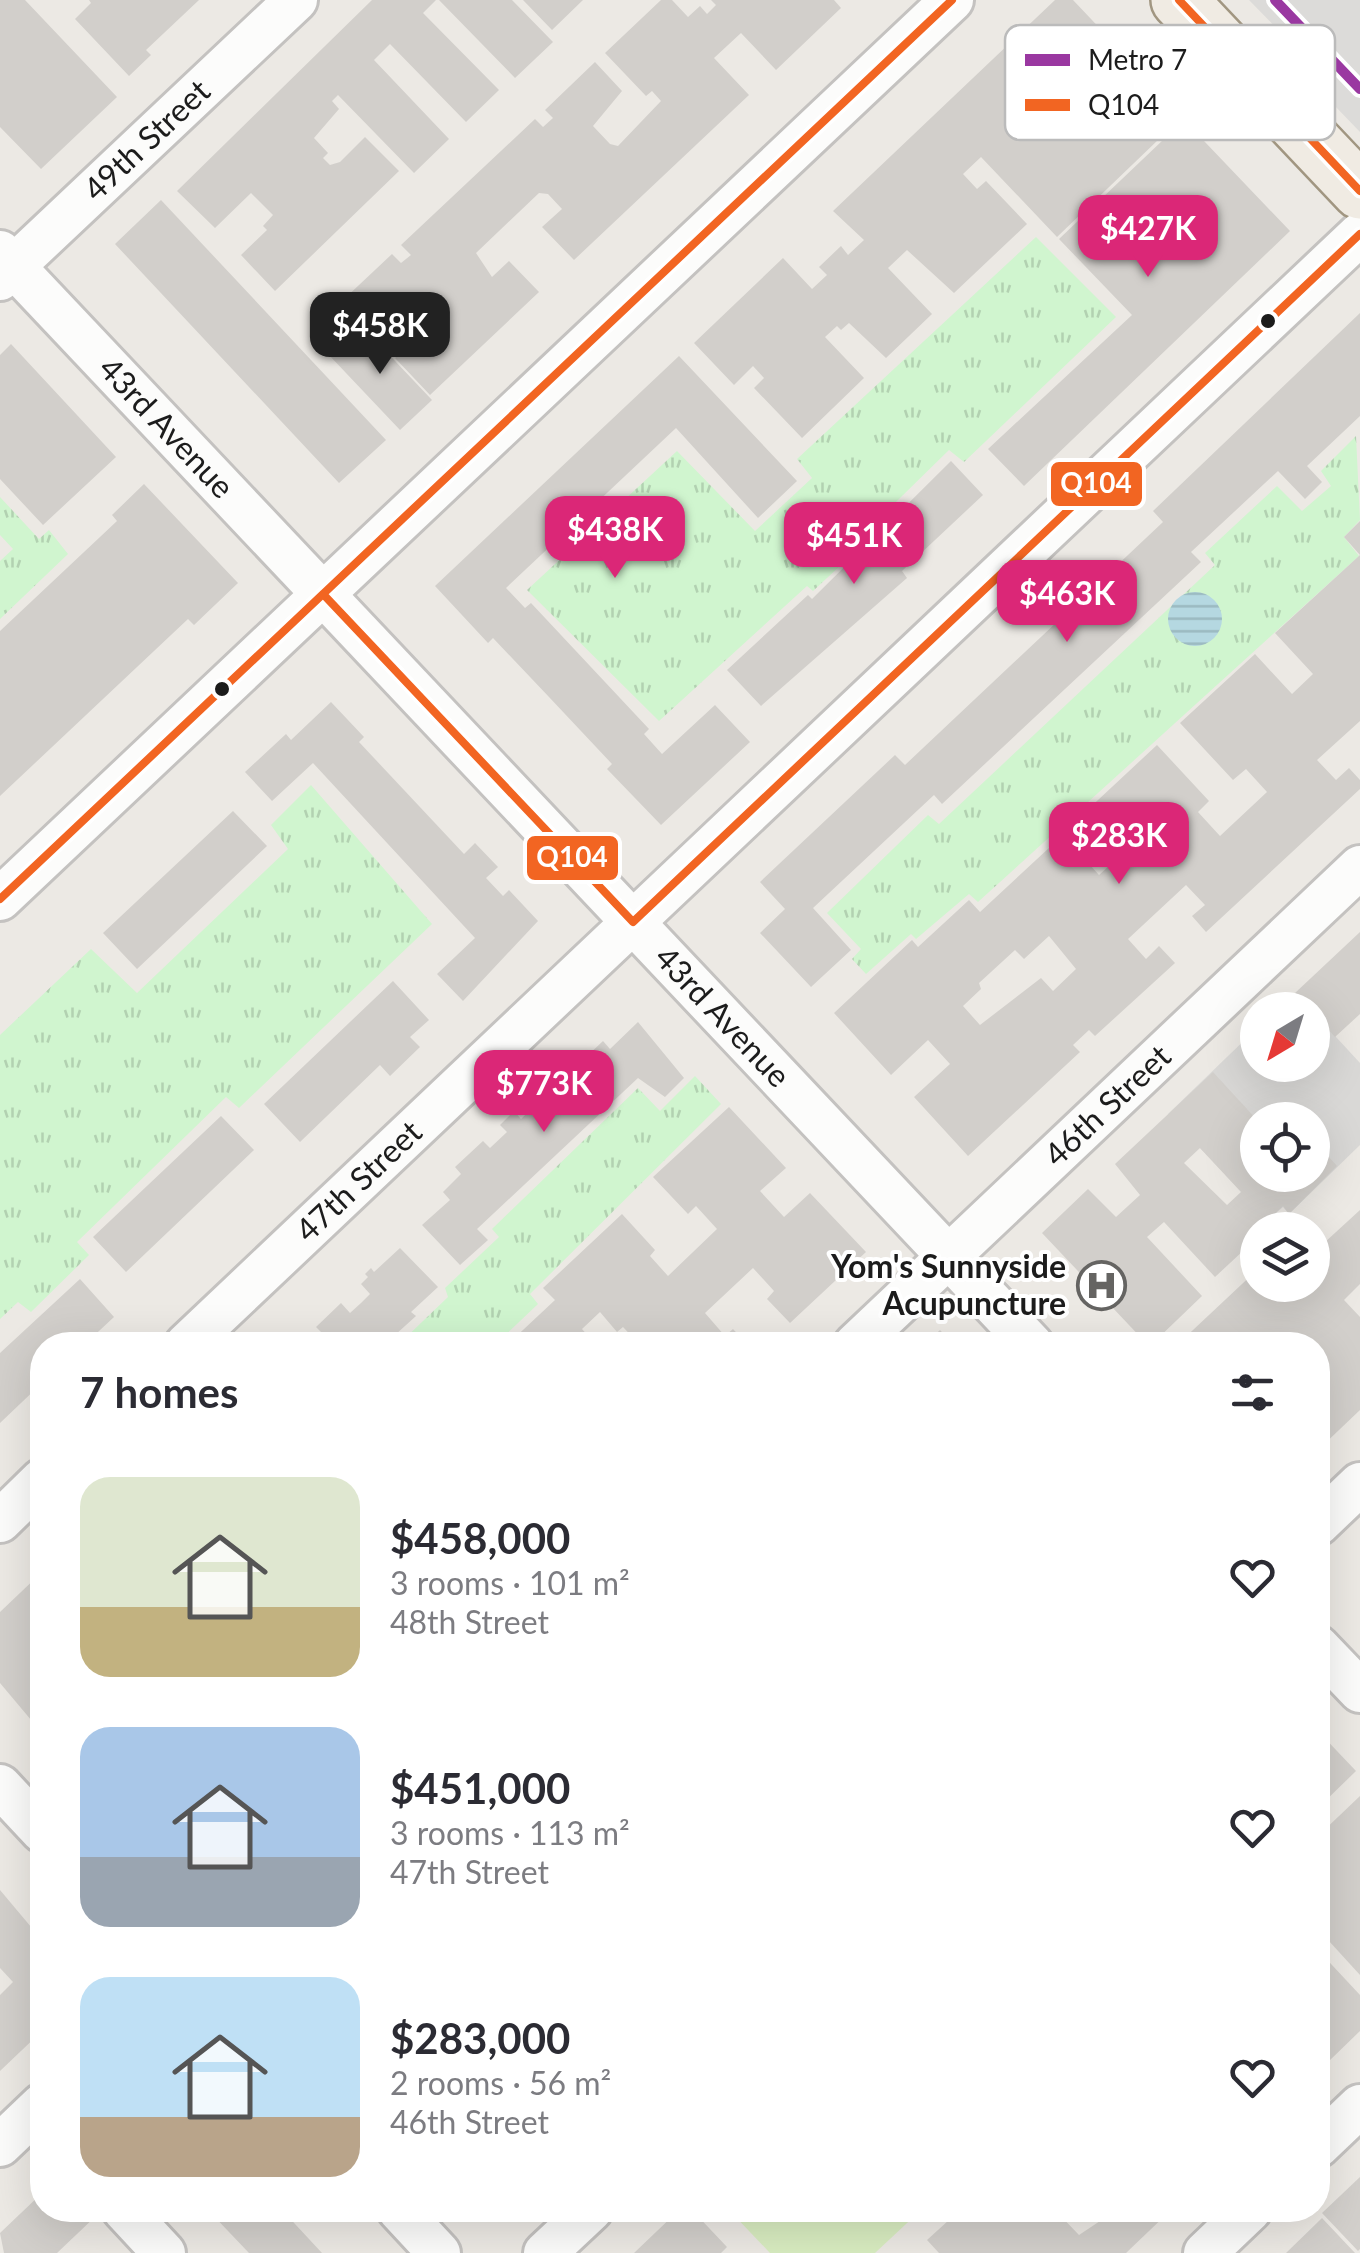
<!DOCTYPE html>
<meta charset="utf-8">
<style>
:root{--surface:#fff;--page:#f7f7f7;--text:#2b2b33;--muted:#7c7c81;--accent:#db2777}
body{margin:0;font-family:Lato,sans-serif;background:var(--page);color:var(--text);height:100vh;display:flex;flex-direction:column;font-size:38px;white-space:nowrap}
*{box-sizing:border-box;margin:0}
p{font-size:32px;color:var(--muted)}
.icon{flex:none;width:55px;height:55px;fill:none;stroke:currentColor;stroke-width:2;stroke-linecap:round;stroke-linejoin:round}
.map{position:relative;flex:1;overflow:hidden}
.panel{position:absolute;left:30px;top:1332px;width:1300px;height:890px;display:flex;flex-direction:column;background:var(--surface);border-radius:40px;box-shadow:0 10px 40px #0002}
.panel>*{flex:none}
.needle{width:65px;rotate:218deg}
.tools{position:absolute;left:1240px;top:992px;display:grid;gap:20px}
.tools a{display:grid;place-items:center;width:90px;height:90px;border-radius:50%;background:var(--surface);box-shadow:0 10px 40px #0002;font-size:50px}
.price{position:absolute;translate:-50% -85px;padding:0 22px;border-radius:20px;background:var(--accent);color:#fff;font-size:32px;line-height:65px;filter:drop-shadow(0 2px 5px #0008)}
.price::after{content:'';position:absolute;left:50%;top:60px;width:30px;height:22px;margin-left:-15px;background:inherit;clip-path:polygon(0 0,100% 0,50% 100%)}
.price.on{background:#222;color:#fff}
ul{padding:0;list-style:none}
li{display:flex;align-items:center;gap:30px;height:250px;padding:0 50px}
li span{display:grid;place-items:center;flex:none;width:280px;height:200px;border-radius:30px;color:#555}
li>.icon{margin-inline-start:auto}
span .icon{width:120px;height:120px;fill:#fffc;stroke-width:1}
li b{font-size:42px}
h2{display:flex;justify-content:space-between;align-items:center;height:120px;padding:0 50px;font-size:42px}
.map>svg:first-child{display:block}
</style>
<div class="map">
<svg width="1360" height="2253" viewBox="0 0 1360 2253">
<defs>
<pattern id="park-tufts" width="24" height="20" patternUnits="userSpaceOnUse" patternTransform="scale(2.5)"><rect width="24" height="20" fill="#d0f5cf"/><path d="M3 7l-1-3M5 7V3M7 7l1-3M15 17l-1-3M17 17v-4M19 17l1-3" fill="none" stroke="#b2d1b1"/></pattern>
<pattern id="water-rules" width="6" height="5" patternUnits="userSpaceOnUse" patternTransform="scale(2.5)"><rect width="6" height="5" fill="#b5d8e1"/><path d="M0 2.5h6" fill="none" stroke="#9bb9c0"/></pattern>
</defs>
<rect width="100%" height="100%" fill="#ece9e4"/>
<path fill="#d9d8d6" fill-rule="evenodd" d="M 1313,1012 L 1360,1063 L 1360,1145 L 1289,1214 L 1283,1207 L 1268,1220 L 1168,1114 L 1257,1028 L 1258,1065 L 1312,1065 ZM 1258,1120 L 1312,1120 L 1312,1175 L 1258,1175 Z"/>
<path fill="url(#park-tufts)" d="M 1036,237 L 1116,317 L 964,462 L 949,450 L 850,547 L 855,552 L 813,591 L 807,586 L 659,721 L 527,590 L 677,451 L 755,531 L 812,478 L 797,459 Z
M 1356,436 L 1360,520 L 1344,537 L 1359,556 L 978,902 L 969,894 L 916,939 L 911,934 L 866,974 L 852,959 L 861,949 L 827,913 L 928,815 L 939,824 L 1215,565 L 1205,553 L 1277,486 L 1302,511 L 1331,486 L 1321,471 Z
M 0,497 L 39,539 L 49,530 L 68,554 L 0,619 L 0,561 L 13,549 L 0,535 Z
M 311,785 L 432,924 L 239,1108 L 226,1097 L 77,1242 L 89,1255 L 31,1312 L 18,1302 L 0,1319 L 0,1035 L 91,949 L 137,993 L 288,849 L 271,825 Z
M 695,1076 L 721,1104 L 530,1294 L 538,1304 L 495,1345 L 398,1345 L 448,1297 L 445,1288 L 499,1237 L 492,1229 L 638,1088 L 660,1111 Z"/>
<path fill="#d8ecc0" d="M 729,2210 L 921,2210 L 875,2253 L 770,2253 Z"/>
<path fill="url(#water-rules)" d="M1168 619a27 27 0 1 1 54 0a27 27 0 1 1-54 0Z"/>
<path fill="#dcdbd9" d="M 1249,0 L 1360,0 L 1360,132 L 1283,52 L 1290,42 Z"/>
<path fill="#d2cfcb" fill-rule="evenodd" d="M 0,0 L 25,0 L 117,97 L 41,169 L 0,127 Z
M 89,0 L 199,0 L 146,50 L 151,55 L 129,76 L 75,19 L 91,3 Z
M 372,0 L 436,0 L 423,13 L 499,90 L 466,122 L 390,44 L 374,60 L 449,139 L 414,173 L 338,95 L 332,101 L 339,109 L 314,138 L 328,153 L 323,158 L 330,165 L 340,162 L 365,137 L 399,171 L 275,291 L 241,255 L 267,230 L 263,226 L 273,215 L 251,193 L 215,228 L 177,191 Z
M 439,0 L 512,0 L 553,42 L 515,78 Z
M 523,0 L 583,0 L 552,30 Z
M 661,0 L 672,0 L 688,17 L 700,6 L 707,14 L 716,5 L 711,0 L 834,0 L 841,8 L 776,70 L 741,33 L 714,58 L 749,95 L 574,260 L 542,227 L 562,209 L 548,194 L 539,193 L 476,253 L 492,277 L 509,261 L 539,292 L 430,395 L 395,358 L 424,330 L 422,321 L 402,300 L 370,331 L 342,301 L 392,254 L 401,263 L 411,255 L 401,245 L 535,119 L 543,127 L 553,118 L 545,110 L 595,62 L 622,91 L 593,126 L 610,144 L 618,146 L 661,101 L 652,91 L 646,96 L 605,53 Z
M 1055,0 L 1073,0 L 1183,116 L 1057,237 L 981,157 L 963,174 L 977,189 L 986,181 L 1027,224 L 954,293 L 907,250 L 888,268 L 932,314 L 886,358 L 849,323 L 841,330 L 837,326 L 825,337 L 864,378 L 802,438 L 754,388 L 764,378 L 753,366 L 734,385 L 694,343 L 783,258 L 812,289 L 827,275 L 819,267 L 841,246 L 848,255 L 864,240 L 833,211 Z
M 1184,120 L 1290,231 L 1024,486 L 988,449 L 1132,315 L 1059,239 Z
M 161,200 L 386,440 L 339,483 L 115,244 Z
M 1360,313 L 1360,416 L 1307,466 L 1322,482 L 1305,499 L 1278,471 L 1191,552 L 1201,562 L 942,804 L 934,795 L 813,908 L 851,950 L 811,987 L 760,933 L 785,909 L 760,882 L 895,755 L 905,765 L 1163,522 L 1153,511 Z
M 360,324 L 432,400 L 400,430 L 328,354 Z
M 11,344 L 116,457 L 43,525 L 0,479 L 0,355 Z
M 679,356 L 797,481 L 758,518 L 676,428 L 506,588 L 525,608 L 531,603 L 649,729 L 644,734 L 662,754 L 715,705 L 750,742 L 661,825 L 607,769 L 612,764 L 549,697 L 493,638 L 488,643 L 435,586 Z
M 951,461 L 983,495 L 902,571 L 907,578 L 761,706 L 727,670 L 808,595 L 812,599 Z
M 144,484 L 238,583 L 194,625 L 188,619 L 0,796 L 0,631 L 117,521 L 112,515 Z
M 1360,521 L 1360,721 L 1317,760 L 1336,780 L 1349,768 L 1360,780 L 1360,789 L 1206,932 L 1192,916 L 1205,905 L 1186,885 L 1128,939 L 1146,959 L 1159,946 L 1175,963 L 1095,1036 L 1089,1030 L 1073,1045 L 1080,1052 L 968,1156 L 914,1097 L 950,1064 L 928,1040 L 891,1075 L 834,1013 L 912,940 L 918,947 L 969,900 L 980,912 L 1063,835 L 1099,875 L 1121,855 L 1083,814 L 1157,745 L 1209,801 L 1198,812 L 1220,836 L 1267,792 L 1246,769 L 1233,780 L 1180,723 L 1255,654 L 1292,694 L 1313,674 L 1275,633 L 1360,555 L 1344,537 ZM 1049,936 L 1076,969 L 1053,991 L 1041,978 L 980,1025 L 963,1006 L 981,989 L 979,983 L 1015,950 L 1024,959 Z
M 331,702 L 364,737 L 359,742 L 464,854 L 475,843 L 498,867 L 486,878 L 503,896 L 509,890 L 538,921 L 463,1001 L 437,974 L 475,938 L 313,763 L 272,801 L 245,772 L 286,734 L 291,740 Z
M 233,811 L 267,846 L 137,969 L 103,933 Z
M 1360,932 L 1360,1014 L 1335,1037 L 1295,993 Z
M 393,981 L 429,1020 L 410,1037 L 420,1047 L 390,1076 L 380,1065 L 300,1142 L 264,1104 Z
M 638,1022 L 684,1078 L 665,1097 L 638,1078 L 477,1229 L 488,1240 L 460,1265 L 422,1225 L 450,1200 L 443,1192 L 461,1174 L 455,1167 L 483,1141 L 490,1148 L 507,1132 L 500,1125 L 514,1111 L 521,1119 L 566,1076 L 559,1068 L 577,1052 L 584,1059 L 603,1041 L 610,1049 Z
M 1213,1072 L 1258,1121 L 1258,1175 L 1312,1175 L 1312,1138 L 1337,1166 L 1289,1214 L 1283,1206 L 1268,1220 L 1271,1224 L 1258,1230 L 1258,1237 L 1215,1277 L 1164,1222 L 1147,1237 L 1202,1296 L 1152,1344 L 1146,1343 L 1042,1233 L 1088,1189 L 1116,1217 L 1140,1195 L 1115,1164 ZM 1200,1148 L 1241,1192 L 1227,1205 L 1184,1163 Z
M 729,1107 L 786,1168 L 760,1191 L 784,1217 L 810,1193 L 866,1252 L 790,1323 L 767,1299 L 774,1291 L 753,1268 L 705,1313 L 725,1336 L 733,1329 L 748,1345 L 640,1345 L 623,1327 L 617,1332 L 600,1312 L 582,1329 L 591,1339 L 584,1345 L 507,1345 L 555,1300 L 543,1288 L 622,1214 L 655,1250 L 650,1256 L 668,1276 L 717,1229 L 696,1206 L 688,1214 L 653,1177 Z
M 221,1116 L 254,1150 L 126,1272 L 93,1237 Z
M 1360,1210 L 1360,1284 L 1344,1300 L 1360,1317 L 1360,1410 L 1318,1450 L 1318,1345 L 1177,1345 L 1258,1269 L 1258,1285 L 1312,1285 L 1312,1254 Z
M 400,1248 L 438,1287 L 411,1312 L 416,1316 L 384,1345 L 315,1345 L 325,1336 L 316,1327 L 341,1303 L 350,1313 L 361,1303 L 370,1294 L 361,1284 L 368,1277 L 365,1274 L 371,1268 L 374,1272 Z
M 80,1279 L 114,1317 L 84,1345 L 42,1345 L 42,1383 L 0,1423 L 0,1353 Z
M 940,1330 L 954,1345 L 924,1345 Z
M 42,1572 L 42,1640 L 31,1650 L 41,1661 L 37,1665 L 42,1670 L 42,1733 L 0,1683 L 0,1612 Z
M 1318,1731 L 1356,1771 L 1318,1808 Z
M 1360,1796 L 1360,1975 L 1318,1929 L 1318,1836 Z
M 0,1890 L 42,1940 L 42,2031 L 0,2071 L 0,1995 L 13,1982 L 0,1968 Z
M 1318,1950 L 1360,1995 L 1360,2031 L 1328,2062 L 1318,2051 Z
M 1360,2177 L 1360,2249 L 1358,2251 L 1322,2213 Z
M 42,2193 L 42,2210 L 92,2210 L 97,2215 L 57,2253 L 4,2253 L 0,2233 Z
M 208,2210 L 282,2210 L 322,2253 L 249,2253 Z
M 679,2210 L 692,2210 L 727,2247 L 721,2253 L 634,2253 Z
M 960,2210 L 1055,2210 L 1079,2235 L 1100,2221 L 1090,2210 L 1171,2210 L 1126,2253 L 939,2253 L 927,2240 Z
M 1322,2218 L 1355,2253 L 1286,2253 L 1320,2220 Z"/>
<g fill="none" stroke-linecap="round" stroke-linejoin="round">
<defs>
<g id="minor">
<path id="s1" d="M 0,252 L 1032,1345"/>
<path id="s2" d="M 0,279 L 296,0"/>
<path d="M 0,899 L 952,0"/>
<path id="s3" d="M 186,1345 L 1360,234"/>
<path id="s4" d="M 855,1345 L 1360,867"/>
<path d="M 0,1521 L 42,1480"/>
<path d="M 1318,1524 L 1360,1484"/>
<path d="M 1318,1647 L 1360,1691"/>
<path d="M 0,1786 L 42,1831"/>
<path d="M 0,2145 L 42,2105"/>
<path d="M 1318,2146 L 1360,2106"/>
<path d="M 124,2210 L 164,2253"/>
<path d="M 399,2210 L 439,2253"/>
<path d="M 545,2253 L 591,2210"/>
<path d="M 1205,2253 L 1250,2210"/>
</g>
<path id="major" d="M 1179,0 L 1360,191"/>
</defs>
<use href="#minor" stroke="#c4c2c0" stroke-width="48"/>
<use href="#major" stroke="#a19681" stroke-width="60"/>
<use href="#minor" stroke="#fcfcfb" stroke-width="42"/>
<use href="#major" stroke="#f0ebe3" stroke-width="55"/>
<defs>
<path id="bus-1" d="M 1179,0 L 1360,191
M 323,594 L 633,922 L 1360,234
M 0,899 L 952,0"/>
</defs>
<use href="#bus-1" stroke="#fff" stroke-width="15"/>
<use href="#bus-1" stroke="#f26522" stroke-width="8"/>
<defs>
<path id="metro-1" d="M 1275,0 L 1360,89"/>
</defs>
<use href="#metro-1" stroke="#fff" stroke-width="18"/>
<use href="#metro-1" stroke="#9a38a1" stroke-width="10"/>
</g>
<defs>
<symbol id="hospital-ring" viewBox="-11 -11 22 22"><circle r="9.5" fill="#fff" stroke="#656462" stroke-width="1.5"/><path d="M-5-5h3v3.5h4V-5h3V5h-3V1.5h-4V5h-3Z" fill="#656462"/></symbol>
</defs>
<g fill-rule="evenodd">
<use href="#hospital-ring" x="1074" y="1258" width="55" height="55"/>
</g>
<g fill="#1c1c1c" stroke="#fff" stroke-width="4">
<circle cx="1268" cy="321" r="9"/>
<circle cx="222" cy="689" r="9"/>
</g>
<g text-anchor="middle" stroke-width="8" stroke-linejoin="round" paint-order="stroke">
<g font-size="32" fill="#1c1c1c" stroke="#fff">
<text dy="11" stroke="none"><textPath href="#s2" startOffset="202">49th Street</textPath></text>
<text dy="11" stroke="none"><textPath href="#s1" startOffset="242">43rd Avenue</textPath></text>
<text dy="11" stroke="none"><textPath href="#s1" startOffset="1052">43rd Avenue</textPath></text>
<text dy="11" stroke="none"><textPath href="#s4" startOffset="348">46th Street</textPath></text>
<text dy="11" stroke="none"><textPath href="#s3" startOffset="238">47th Street</textPath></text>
</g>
<g font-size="32" font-weight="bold" fill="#1c1c1c" stroke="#fff" text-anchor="end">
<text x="1066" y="1278">Yom's Sunnyside<tspan x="1066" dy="37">Acupuncture</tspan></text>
</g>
</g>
<rect x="1005" y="25" width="330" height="115" rx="15" fill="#fff" stroke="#bbb" stroke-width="2.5"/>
<rect x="1025" y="54" width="45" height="12" fill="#9a38a1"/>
<rect x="1025" y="99" width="45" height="12" fill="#f26522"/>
<g font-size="28" fill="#1c1c1c">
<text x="1088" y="70">Metro 7</text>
<text x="1088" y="115">Q104</text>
</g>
<g stroke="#fff" stroke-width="4">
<rect x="1049" y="460" width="95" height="48" rx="10" fill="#f26522"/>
<rect x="525" y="834" width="95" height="48" rx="10" fill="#f26522"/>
</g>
<g font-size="28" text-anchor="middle" font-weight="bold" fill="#fff">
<text x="1096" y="493">Q104</text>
<text x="572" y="867">Q104</text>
</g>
</svg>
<div class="tools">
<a><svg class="needle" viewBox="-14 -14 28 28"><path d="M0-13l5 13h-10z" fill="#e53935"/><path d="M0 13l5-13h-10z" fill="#7c7c81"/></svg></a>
<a><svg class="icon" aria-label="locate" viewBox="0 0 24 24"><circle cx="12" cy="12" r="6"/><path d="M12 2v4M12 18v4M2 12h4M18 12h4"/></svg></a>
<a><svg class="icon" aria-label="layers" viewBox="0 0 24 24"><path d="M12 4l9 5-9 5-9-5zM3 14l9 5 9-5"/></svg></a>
</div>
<b class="price" style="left:1148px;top:280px">$427K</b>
<b class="price on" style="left:380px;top:377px">$458K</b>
<b class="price" style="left:615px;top:581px">$438K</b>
<b class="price" style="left:854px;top:587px">$451K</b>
<b class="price" style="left:1067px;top:645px">$463K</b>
<b class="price" style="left:1119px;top:887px">$283K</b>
<b class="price" style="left:544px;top:1135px">$773K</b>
<section class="panel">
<h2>7 homes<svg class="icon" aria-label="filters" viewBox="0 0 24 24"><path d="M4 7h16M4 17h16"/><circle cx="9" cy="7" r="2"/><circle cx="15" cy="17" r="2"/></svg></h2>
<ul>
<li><span style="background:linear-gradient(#dfe7d0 65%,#c2b280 0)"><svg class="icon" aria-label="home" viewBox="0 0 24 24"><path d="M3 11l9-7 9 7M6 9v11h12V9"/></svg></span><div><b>$458,000</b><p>3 rooms · 101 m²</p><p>48th Street</p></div><svg class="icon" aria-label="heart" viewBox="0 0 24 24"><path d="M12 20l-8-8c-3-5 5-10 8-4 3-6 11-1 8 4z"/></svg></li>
<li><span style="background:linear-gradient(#a9c7e8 65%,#9aa5b1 0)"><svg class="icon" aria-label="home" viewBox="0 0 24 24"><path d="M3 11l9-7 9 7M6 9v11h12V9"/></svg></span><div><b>$451,000</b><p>3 rooms · 113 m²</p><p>47th Street</p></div><svg class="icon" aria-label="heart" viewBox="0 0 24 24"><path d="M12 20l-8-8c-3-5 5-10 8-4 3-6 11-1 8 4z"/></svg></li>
<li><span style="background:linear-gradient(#bfe0f5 70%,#b9a48a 0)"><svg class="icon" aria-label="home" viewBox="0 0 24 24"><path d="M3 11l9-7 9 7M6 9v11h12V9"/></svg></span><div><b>$283,000</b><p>2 rooms · 56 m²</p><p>46th Street</p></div><svg class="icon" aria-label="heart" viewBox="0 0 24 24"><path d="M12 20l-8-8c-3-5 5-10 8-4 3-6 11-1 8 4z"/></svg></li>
</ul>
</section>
</div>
